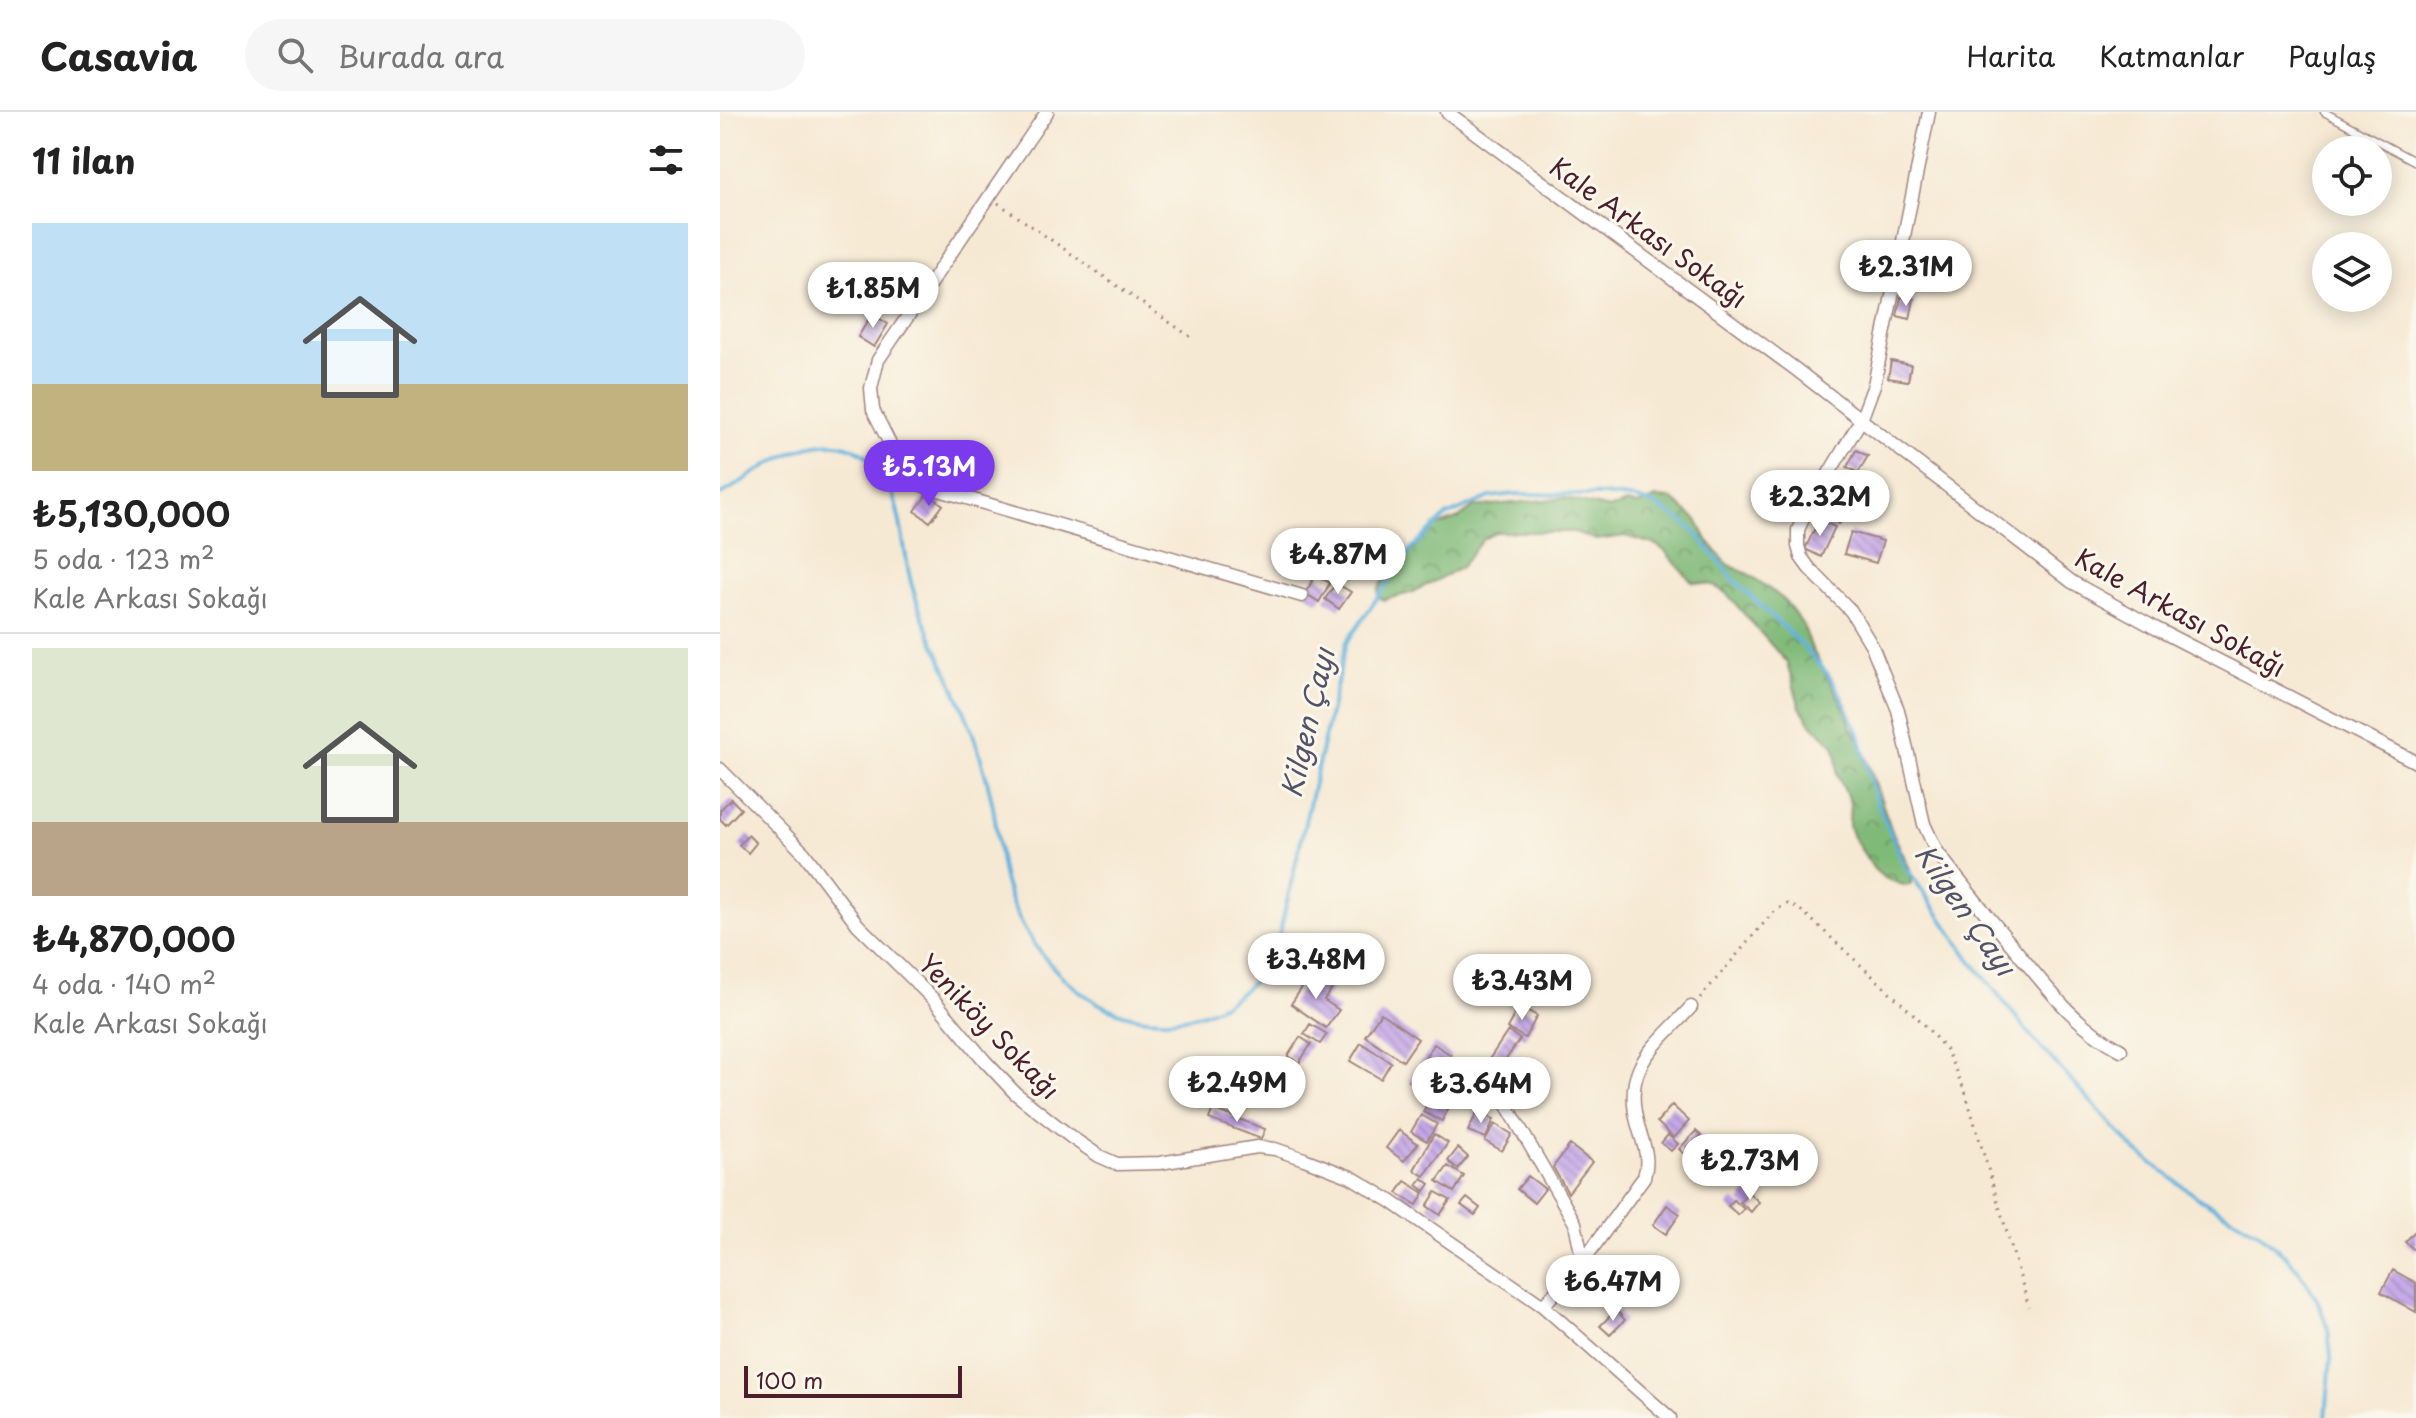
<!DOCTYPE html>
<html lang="tr">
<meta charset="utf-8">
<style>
:root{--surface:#fff;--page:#f6f6f6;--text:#222;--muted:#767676;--line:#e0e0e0;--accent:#7c3aed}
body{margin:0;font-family:"Playpen Sans",sans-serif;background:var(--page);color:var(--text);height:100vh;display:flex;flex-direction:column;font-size:30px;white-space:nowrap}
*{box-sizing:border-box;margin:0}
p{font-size:26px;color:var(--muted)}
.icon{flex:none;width:44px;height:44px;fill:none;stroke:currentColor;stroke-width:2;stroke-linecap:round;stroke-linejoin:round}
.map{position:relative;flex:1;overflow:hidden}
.sheet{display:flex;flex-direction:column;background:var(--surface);width:720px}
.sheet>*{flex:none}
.tools{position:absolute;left:1592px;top:24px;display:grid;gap:16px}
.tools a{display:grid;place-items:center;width:80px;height:80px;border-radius:50%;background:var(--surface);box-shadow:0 4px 20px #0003;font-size:40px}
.scale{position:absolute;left:24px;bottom:20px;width:218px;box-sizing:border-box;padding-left:8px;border:4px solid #4a1f2b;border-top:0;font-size:22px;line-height:28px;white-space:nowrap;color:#4a1f2b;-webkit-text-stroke:6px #fbf7ec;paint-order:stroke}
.price{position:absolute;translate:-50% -68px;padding:0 18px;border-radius:28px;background:#fff;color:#222;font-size:26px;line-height:52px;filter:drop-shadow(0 2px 4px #0008)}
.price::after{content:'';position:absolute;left:50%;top:48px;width:24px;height:18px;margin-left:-12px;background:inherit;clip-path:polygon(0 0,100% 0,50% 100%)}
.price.active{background:var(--accent);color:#fff}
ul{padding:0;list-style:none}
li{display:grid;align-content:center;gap:16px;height:424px;padding:0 32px}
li+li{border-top:2px solid var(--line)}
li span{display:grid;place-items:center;height:248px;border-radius:0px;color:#555}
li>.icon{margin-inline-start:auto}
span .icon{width:144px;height:144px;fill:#fffc;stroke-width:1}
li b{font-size:34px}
h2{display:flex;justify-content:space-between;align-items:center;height:96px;padding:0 32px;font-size:34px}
header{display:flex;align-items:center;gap:48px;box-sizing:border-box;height:112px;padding:0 40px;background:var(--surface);border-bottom:2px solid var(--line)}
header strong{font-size:38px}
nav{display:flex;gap:44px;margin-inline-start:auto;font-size:28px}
.search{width:560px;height:72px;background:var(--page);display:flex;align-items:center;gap:20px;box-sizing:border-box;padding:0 28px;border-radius:44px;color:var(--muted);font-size:30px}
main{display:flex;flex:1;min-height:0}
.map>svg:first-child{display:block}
</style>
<header>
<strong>Casavia</strong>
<div class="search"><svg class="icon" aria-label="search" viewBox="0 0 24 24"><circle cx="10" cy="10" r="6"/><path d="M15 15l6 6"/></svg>Burada ara</div>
<nav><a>Harita</a><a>Katmanlar</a><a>Paylaş</a></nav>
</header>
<main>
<section class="sheet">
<h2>11 ilan<svg class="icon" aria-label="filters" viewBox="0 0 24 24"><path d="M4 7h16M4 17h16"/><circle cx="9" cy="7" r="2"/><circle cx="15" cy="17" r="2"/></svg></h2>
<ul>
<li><span style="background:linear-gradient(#bfe0f5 65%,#c2b280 0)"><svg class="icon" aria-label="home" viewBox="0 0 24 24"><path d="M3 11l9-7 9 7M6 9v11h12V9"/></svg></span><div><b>₺5,130,000</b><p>5 oda · 123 m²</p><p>Kale Arkası Sokağı</p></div></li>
<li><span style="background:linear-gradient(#dfe7d0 70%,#b9a48a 0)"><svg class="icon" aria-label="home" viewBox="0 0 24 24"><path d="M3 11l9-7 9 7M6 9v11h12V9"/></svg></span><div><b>₺4,870,000</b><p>4 oda · 140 m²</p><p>Kale Arkası Sokağı</p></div></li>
</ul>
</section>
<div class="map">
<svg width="1696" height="1306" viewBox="0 0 1696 1306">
<defs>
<pattern id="forest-crowns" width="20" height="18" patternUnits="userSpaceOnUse" patternTransform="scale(2)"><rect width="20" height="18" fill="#80ba78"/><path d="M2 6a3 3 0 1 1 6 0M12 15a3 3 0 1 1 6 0" fill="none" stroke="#6b9763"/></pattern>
<pattern id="building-back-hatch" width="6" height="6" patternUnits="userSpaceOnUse" patternTransform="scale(2)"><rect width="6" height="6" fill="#bd9ee7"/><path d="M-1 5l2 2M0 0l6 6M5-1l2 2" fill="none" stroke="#9c80bb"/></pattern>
</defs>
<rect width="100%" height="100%" fill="#fbf7ec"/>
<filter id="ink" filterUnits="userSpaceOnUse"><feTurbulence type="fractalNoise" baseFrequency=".0125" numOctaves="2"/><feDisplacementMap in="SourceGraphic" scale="16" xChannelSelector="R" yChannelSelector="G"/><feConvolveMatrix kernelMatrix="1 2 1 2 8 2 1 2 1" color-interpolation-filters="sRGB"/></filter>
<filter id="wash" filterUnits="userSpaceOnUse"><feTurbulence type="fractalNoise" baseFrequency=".006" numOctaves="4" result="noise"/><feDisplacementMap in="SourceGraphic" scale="32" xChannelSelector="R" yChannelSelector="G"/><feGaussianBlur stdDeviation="1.8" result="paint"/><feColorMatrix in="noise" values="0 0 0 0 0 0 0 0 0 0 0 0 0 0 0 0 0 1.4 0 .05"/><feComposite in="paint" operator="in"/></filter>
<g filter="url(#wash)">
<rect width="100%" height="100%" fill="#f6e9d3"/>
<path fill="url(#forest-crowns)" stroke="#656c52" stroke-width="2" d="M 844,386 L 889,397 L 907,391 L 918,393 L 936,386 L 951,387 L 977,408 L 987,428 L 1007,452 L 1030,463 L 1063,487 L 1083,513 L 1092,537 L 1126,599 L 1131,615 L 1140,629 L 1172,719 L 1190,757 L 1191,772 L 1186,774 L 1164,766 L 1154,757 L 1133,725 L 1129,714 L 1130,690 L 1117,662 L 1117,644 L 1114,633 L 1090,610 L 1080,595 L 1067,551 L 1007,482 L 993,473 L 972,470 L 945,439 L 936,433 L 905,424 L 876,428 L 855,420 L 776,420 L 763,427 L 740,456 L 691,481 L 663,488 L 658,484 L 659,476 L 664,468 L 715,415 L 739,406 L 754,395 Z"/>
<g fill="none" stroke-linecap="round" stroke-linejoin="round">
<path stroke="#64b3de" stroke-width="4" d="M 0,383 C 40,360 96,311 142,341 C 184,368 180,432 192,474 C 207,526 237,573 254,625 C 263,652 271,679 275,707 C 278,727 279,747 284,767 C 302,837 368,911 446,908 C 493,906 530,881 555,842 L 626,531 L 692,436 L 726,404 L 770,385 L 795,382 L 883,383 L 917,387 L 933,392 L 962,409 L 975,420 L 1015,469 L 1077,528 L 1107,561 L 1119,580 L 1138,620 L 1156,688 L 1185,754 L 1250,847 L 1315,929 L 1416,1039 L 1481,1088 L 1538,1120 L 1566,1144 L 1578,1158 L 1597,1187 L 1608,1217 L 1611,1245 L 1606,1306"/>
</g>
<g id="blocks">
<path fill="url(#building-back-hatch)" d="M 1181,185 L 1194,187 L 1190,207 L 1177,204 Z
M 152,202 L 168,212 L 154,235 L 138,225 Z
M 1171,249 L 1191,253 L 1188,269 L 1168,266 Z
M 1136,338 L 1148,344 L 1138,361 L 1127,355 Z
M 1132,364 L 1147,377 L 1125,403 L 1110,389 Z
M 208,381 L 223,393 L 210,410 L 195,399 Z
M 1116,397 L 1125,405 L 1119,412 L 1110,404 Z
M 1099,408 L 1115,415 L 1101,445 L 1085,437 Z
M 1131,420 L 1163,429 L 1156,451 L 1124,442 Z
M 596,463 L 610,471 L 599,490 L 585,481 Z
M 616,471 L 631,480 L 619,497 L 605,487 Z
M 11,687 L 21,697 L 6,713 L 0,707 L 0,698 Z
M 28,723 L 36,731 L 28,741 L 19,733 Z
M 592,861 L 613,875 L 604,888 L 619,898 L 606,916 L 571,892 Z
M 799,894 L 817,904 L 805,926 L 787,916 Z
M 661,901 L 698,927 L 683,949 L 645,924 Z
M 590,912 L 607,922 L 600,932 L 584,922 Z
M 788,919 L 800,927 L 773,966 L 762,958 Z
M 580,925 L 591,932 L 579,951 L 568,944 Z
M 641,931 L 671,950 L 661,967 L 630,949 Z
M 714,932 L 731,943 L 720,961 L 717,959 L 703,978 L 689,969 Z
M 744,952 L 762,962 L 753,979 L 734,968 Z
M 713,980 L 732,990 L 722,1009 L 703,1000 Z
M 952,993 L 969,1009 L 954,1026 L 937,1010 Z
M 493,997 L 545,1017 L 541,1027 L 489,1007 Z
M 757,1000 L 774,1007 L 766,1026 L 748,1019 Z
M 701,1003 L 717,1012 L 707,1029 L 691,1020 Z
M 775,1012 L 792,1022 L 782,1039 L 765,1029 Z
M 679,1018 L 698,1032 L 684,1049 L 666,1036 Z
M 976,1019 L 981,1024 L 964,1042 L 959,1037 Z
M 714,1022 L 728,1031 L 704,1064 L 694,1058 Z
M 948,1023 L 958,1032 L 951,1039 L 941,1031 Z
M 850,1033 L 872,1050 L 848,1081 L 833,1055 Z
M 738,1036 L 748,1045 L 738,1057 L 728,1049 Z
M 989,1042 L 997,1049 L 992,1055 L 983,1047 Z
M 728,1054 L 744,1064 L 734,1080 L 717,1069 Z
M 808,1064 L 825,1077 L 814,1091 L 797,1077 Z
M 702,1066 L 710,1072 L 705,1079 L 697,1073 Z
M 685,1069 L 704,1081 L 697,1093 L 677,1081 Z
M 716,1080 L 730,1088 L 720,1103 L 707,1094 Z
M 1028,1080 L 1039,1090 L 1031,1100 L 1020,1090 Z
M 747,1086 L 760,1096 L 755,1103 L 741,1093 Z
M 1014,1088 L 1024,1097 L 1018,1103 L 1008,1094 Z
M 947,1093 L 960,1102 L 946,1122 L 933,1113 Z
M 1696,1118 L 1696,1139 L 1685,1130 Z
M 1673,1158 L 1696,1171 L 1696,1200 L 1661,1180 Z
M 896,1198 L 905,1208 L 890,1223 L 880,1214 Z"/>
</g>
</g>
<g filter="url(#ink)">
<use href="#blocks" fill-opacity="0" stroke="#a0847f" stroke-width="2"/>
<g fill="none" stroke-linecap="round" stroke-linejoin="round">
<defs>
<path id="service" d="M 1604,0 L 1696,50"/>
<path id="minor" d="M 327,0 L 158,248 L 151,276 L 153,298 L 185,362 L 202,373 L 582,484
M 727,0 L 1074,256 L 1352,470 L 1437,517 L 1696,650
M 1209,0 L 1154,273 L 1141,308 L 1087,398 L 1078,418 L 1078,434 L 1081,445 L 1089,456 L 1131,499 L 1152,534 L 1178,598 L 1204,712 L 1216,738 C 1239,770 1265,800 1290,831 C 1324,872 1353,913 1401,938
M 0,657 L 84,741 L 138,813 L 213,887 L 265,949 L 295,981 L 351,1025 L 379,1044 L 397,1052 L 440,1051 L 537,1035 L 555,1037 L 584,1047 L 631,1065 L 669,1088 L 823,1194 L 950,1306
M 778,978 L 855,1111 L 863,1150
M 823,1194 L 861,1152 L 924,1065 C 930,1047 924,1034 919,1017 C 900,955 933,937 971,895"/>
</defs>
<use href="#service" stroke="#a0847f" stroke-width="9"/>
<use href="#minor" stroke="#a0847f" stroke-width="15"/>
<path stroke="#a0847f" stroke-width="3" stroke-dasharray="2 6" stroke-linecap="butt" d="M 278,91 L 475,228
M 980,886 L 1049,805 L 1056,798 L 1067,792 L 1079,797 L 1091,807 L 1203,911 L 1226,938 L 1245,979 L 1309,1195"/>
<use href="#service" stroke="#fff" stroke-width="6"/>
<use href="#minor" stroke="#fff" stroke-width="12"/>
</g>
</g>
<g text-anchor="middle" stroke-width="6" stroke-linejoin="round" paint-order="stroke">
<g font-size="26" fill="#4a1f2b" stroke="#fbf7ec">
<text transform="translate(928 121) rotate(36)" y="9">Kale Arkası Sokağı</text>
<text transform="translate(1460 501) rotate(29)" y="9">Kale Arkası Sokağı</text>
<text transform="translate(269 915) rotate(46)" y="9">Yeniköy Sokağı</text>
</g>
<g font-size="28" font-style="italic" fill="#53536a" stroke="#fbf7ec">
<text transform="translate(588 611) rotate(-77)" y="10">Kilgen Çayı</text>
<text transform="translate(1245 798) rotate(55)" y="10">Kilgen Çayı</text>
</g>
</g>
</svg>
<div class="tools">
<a><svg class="icon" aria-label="locate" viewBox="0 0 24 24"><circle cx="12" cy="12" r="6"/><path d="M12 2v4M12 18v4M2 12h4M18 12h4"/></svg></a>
<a><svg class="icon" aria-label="layers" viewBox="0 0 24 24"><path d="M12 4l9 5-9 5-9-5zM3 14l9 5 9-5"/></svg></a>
</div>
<div class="scale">100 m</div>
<b class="price" style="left:1186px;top:196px">₺2.31M</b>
<b class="price" style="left:153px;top:218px">₺1.85M</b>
<b class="price active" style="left:209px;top:396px">₺5.13M</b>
<b class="price" style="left:1100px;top:426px">₺2.32M</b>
<b class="price" style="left:618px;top:484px">₺4.87M</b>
<b class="price" style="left:596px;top:889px">₺3.48M</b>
<b class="price" style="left:802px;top:910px">₺3.43M</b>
<b class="price" style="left:517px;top:1012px">₺2.49M</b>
<b class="price" style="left:761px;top:1013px">₺3.64M</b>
<b class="price" style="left:1030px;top:1090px">₺2.73M</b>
<b class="price" style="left:893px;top:1211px">₺6.47M</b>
</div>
</main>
